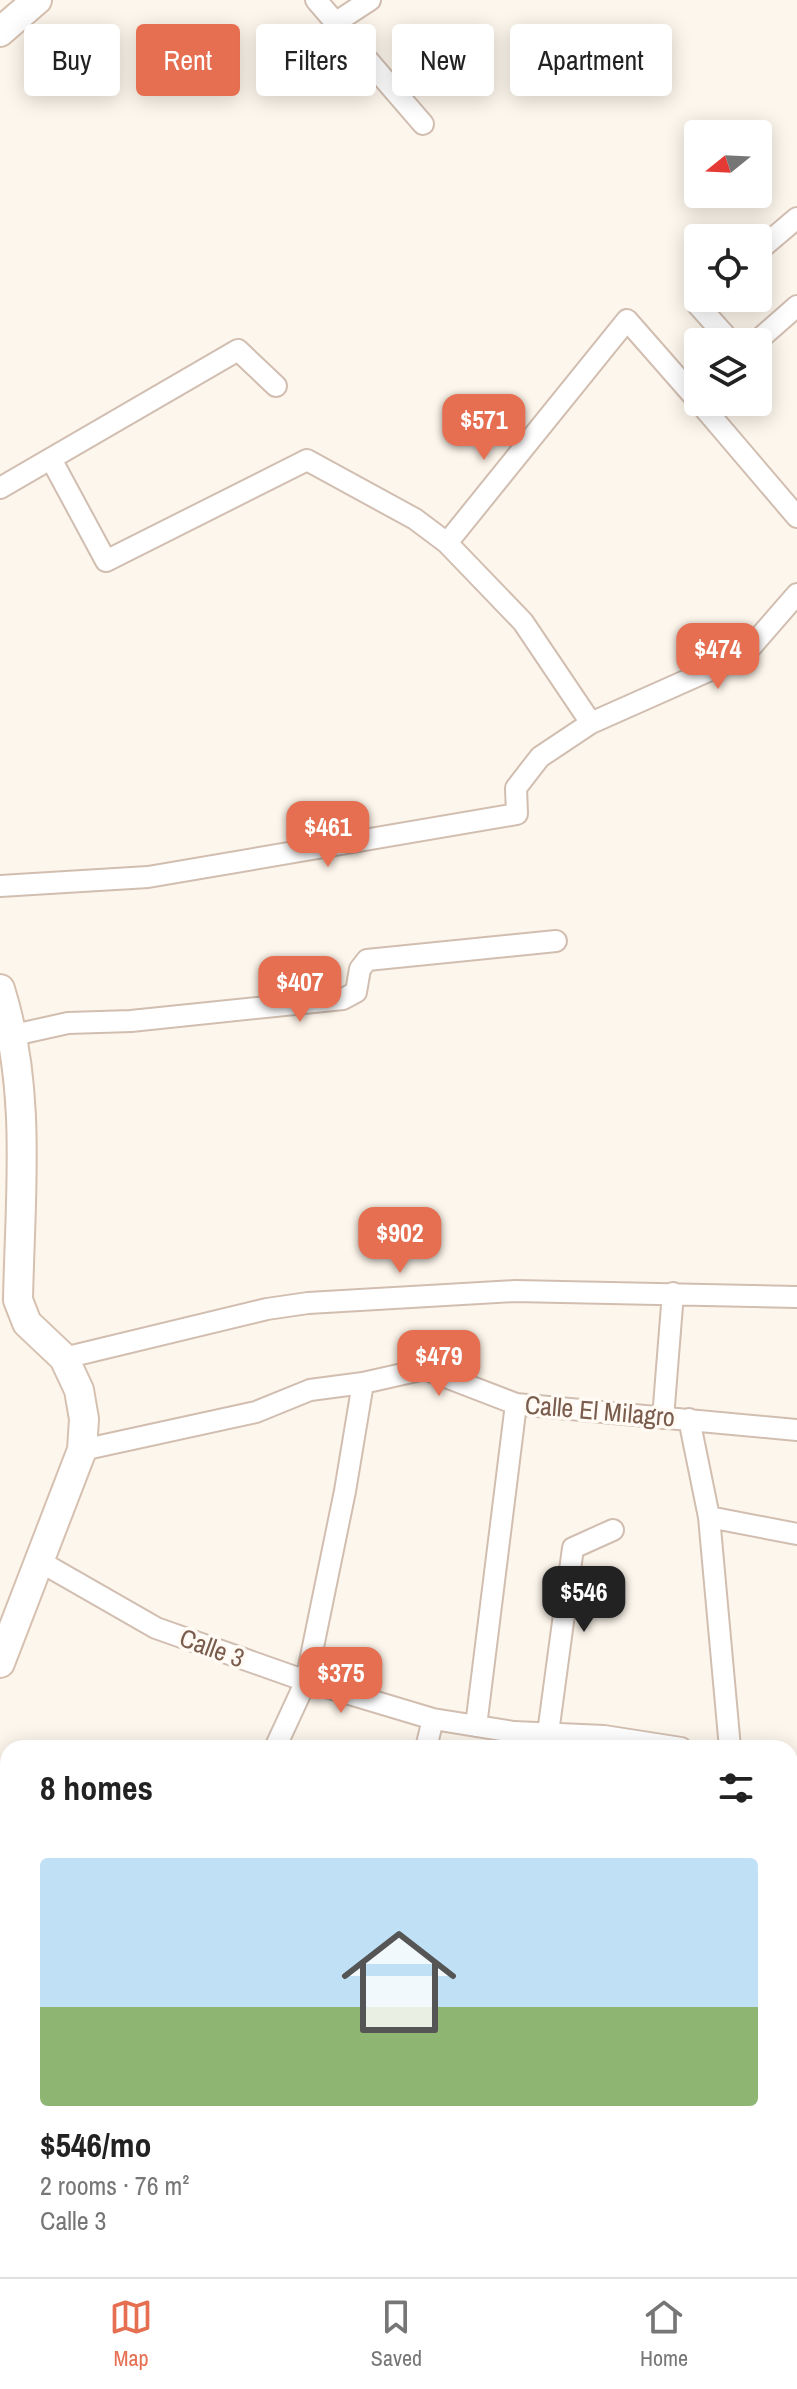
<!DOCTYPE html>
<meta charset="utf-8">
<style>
:root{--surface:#fff;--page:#f2f2f2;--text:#222;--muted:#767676;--line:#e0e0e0;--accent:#e76f51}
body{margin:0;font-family:"Archivo Narrow",sans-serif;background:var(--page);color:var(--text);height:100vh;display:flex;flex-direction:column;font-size:30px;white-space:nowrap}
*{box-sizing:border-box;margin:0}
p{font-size:26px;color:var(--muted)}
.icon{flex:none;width:44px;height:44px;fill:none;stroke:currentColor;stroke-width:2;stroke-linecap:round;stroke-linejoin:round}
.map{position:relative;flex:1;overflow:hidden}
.sheet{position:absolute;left:0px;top:1740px;width:798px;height:538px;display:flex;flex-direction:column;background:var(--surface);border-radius:24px 24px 0 0;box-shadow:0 4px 20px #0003}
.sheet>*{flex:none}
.guide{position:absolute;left:24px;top:24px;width:750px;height:72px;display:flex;gap:16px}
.needle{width:52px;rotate:252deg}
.fabs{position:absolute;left:684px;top:120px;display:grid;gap:16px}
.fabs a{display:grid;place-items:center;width:88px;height:88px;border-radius:8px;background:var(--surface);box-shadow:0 4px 20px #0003;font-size:40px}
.price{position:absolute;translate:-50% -68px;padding:0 18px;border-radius:16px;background:var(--accent);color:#fff;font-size:26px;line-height:52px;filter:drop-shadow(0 2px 4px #0008)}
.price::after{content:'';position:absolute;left:50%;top:48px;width:24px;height:18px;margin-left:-12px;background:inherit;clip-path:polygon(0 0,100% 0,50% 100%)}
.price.selected{background:#222;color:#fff}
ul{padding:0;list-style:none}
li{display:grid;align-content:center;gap:16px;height:424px;padding:0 40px}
li span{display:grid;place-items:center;height:248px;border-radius:8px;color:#555}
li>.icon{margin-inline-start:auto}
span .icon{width:144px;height:144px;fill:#fffc;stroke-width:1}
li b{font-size:34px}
h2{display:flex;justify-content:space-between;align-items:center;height:96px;padding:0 40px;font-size:34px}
.pill{padding:0 28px;border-radius:8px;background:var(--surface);box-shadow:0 4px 20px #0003;font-size:28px;line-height:72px}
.pill.selected{background:var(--accent);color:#fff}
.menu{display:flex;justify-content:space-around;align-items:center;height:112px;border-top:2px solid var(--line);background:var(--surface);font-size:22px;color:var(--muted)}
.menu a{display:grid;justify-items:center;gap:4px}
.menu .selected{color:var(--accent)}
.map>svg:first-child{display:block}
</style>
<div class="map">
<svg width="797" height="2277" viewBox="0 0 797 2277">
<rect width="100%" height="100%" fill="#fdf6ec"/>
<path fill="#d8ecc9" d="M 790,1987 L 797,2004 L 797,2277 L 581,2277 L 580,2270 L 790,2270 Z"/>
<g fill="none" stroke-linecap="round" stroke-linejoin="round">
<defs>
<path id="street" d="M 316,0 L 423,124
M 335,23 L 370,0
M 758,251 L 797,218
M 703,298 L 697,304 L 731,342
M 756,342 L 797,306
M 699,402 L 797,517
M 51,459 L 106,561 L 307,460 L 415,519 L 447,543
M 0,488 L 238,350 L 276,386
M 591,723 L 523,622 L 447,543 L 627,320 L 698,401
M 0,886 L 148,877 L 517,814 L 516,788 L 540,757 L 591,723 L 744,655 L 797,594
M 14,1035 L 68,1023 L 131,1021 L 343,999 L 356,992 L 360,969 L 367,960 L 556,941
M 64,1358 L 267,1309 L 308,1303 L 515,1291 L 797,1297
M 663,1418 L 673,1293
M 689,1419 L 709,1517 L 730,1748
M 82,1450 L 256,1412 L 310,1390 L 363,1383 L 425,1369 L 516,1404 L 797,1430
M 709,1517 L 797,1534
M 39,1561 L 156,1628 L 306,1681 L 433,1719 L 514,1732 L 604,1736 L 681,1748
M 476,1726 L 516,1404
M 548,1733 L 573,1548 L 613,1530
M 275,1748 L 306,1681 L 345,1491 L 363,1383
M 426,1748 L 433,1719
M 790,1775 L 797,1778
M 790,2024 L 797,2039"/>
<path id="secondary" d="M 0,32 L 37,0
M 0,989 C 32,1090 20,1195 18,1300 L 27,1323 L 64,1358 L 79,1390 L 84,1419 L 82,1450 L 0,1663"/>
</defs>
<use href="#street" stroke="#d1beb0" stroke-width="24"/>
<use href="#secondary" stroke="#d6c0b0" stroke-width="32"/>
<use href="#street" stroke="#fff" stroke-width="20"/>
<use href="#secondary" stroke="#fff" stroke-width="28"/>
</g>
<g text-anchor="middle" stroke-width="7" stroke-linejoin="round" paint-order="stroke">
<g font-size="26" fill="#7a5c4d" stroke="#fffaf3">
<text transform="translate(600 1411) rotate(5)" y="9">Calle El Milagro</text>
<text transform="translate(212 1648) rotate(20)" y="9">Calle 3</text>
</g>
</g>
</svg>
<div class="fabs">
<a><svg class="needle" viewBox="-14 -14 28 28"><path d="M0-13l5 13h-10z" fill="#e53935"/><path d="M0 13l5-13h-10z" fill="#767676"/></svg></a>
<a><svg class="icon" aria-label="locate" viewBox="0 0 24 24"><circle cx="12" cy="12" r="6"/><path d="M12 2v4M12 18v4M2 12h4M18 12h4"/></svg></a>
<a><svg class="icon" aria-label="layers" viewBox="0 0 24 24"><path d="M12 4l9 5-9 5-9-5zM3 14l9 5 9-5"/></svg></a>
</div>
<b class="price" style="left:484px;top:462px">$571</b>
<b class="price" style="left:718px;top:691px">$474</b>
<b class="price" style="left:328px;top:869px">$461</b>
<b class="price" style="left:300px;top:1024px">$407</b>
<b class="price" style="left:400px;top:1275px">$902</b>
<b class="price" style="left:439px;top:1398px">$479</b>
<b class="price selected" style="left:584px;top:1634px">$546</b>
<b class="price" style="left:341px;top:1715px">$375</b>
<div class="guide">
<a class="pill">Buy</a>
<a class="pill selected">Rent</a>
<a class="pill">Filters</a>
<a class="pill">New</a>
<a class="pill">Apartment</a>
</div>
<section class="sheet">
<h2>8 homes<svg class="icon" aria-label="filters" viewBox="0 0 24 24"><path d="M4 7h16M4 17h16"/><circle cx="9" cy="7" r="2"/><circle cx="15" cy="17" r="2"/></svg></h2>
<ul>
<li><span style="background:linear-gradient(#bfe0f5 60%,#8fb573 0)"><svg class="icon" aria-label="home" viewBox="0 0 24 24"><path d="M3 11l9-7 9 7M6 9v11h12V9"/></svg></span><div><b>$546/mo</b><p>2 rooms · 76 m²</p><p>Calle 3</p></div></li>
</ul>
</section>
</div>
<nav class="menu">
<a class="selected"><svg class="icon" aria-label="map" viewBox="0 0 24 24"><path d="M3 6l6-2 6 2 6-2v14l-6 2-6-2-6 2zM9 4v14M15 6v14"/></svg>Map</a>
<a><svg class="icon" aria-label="saved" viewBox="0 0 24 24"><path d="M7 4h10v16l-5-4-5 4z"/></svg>Saved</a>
<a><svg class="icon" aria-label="home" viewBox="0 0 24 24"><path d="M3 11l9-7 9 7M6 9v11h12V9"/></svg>Home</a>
</nav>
